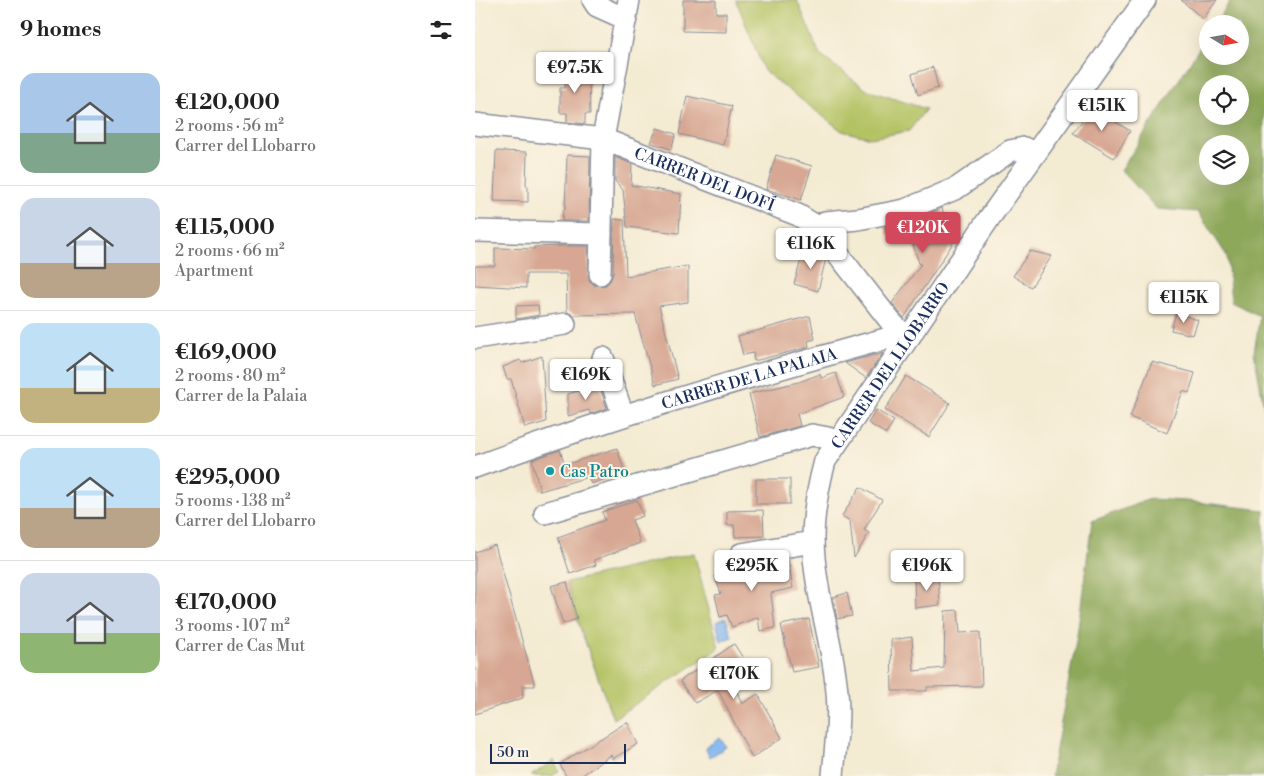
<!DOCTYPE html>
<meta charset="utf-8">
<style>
:root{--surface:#fff;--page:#f2f2f2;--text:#222;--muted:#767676;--line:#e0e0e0;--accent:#d1495b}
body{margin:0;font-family:"Libre Bodoni",serif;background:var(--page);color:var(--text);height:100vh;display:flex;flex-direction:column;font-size:19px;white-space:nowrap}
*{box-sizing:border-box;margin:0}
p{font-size:16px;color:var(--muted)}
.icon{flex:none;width:28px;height:28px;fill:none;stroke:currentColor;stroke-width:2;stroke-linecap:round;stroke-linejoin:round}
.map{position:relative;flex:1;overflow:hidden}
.side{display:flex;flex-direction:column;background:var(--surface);width:475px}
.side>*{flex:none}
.needle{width:32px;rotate:101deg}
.tools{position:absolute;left:724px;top:15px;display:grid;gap:10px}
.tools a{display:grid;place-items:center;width:50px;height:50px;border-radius:50%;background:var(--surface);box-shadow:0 5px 20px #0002;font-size:25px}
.scale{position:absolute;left:15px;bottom:12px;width:136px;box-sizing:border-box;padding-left:5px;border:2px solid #1b2f5e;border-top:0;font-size:14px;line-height:18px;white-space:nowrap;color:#1b2f5e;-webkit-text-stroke:4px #fcf5e5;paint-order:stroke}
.price{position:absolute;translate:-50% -42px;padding:0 11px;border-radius:5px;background:#fff;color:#222;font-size:16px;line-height:32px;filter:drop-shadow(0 1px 2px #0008)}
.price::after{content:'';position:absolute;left:50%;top:30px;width:15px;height:11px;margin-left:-8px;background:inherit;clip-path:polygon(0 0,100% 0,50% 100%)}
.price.current{background:var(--accent);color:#fff}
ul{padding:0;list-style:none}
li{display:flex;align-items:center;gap:15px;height:125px;padding:0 20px}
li+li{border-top:1px solid var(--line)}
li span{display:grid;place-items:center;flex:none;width:140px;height:100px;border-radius:15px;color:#555}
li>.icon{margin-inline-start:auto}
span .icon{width:60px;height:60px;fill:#fffc;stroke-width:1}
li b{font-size:21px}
h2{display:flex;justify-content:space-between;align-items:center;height:60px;padding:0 20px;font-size:21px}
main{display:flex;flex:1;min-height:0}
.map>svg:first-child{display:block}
</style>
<main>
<section class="side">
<h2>9 homes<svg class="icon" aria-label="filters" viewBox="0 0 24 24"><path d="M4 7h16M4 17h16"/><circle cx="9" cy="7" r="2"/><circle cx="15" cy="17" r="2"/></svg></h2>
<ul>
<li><span style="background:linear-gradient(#a9c7e8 60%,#7fa58c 0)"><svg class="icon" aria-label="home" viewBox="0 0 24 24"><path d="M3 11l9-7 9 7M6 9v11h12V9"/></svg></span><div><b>€120,000</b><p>2 rooms · 56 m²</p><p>Carrer del Llobarro</p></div></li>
<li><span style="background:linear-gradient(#c9d6e8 65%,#b9a48a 0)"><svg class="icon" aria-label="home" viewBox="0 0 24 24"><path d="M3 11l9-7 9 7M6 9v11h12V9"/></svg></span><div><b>€115,000</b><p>2 rooms · 66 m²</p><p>Apartment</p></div></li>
<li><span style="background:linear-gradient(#bfe0f5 65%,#c2b280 0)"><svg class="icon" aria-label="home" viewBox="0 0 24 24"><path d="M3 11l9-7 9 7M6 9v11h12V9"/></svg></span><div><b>€169,000</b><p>2 rooms · 80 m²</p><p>Carrer de la Palaia</p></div></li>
<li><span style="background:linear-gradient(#bfe0f5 60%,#b9a48a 0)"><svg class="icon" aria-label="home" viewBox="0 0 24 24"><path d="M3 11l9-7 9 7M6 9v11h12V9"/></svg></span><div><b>€295,000</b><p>5 rooms · 138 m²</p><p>Carrer del Llobarro</p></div></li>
<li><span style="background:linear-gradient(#c9d6e8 60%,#8fb573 0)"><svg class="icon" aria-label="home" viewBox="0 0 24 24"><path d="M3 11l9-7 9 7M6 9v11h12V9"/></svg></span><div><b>€170,000</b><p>3 rooms · 107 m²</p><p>Carrer de Cas Mut</p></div></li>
</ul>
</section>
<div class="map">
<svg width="789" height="776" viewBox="0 0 789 776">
<rect width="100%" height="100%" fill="#fcf5e5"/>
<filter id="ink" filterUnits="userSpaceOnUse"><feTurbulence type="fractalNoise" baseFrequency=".02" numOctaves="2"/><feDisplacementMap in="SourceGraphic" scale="10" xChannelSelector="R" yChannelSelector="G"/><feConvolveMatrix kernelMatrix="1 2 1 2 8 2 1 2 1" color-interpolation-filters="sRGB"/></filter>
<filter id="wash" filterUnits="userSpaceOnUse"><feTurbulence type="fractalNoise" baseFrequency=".0096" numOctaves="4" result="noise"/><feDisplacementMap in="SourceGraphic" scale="20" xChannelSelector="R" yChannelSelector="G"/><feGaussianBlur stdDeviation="1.12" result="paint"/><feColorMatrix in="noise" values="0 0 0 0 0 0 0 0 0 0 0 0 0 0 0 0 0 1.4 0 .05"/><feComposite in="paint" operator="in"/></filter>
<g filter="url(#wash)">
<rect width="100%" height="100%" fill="#f4ebd3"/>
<path fill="#b3c264" stroke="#677861" d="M 261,0 L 322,0 L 345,55 L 392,90 L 451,109 L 434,131 L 396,138 L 367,131 L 289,71 Z
M 219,553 L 244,648 L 138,719 L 102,619 L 92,582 Z
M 79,760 L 84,771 L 77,776 L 56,776 Z"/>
<path fill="#8ea85a" stroke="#546c5c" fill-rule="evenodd" d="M 756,0 L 789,0 L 789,408 L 779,352 L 785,316 L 756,302 L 752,256 L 723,212 L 682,209 L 646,170 L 732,36 L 732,56 L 765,56 L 765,24 L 740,24 ZM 732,84 L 765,84 L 765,116 L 732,116 ZM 732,144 L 765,144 L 765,176 L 732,176 Z
M 675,499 L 712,501 L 789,510 L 789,776 L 576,776 L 602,636 L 617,521 Z"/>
<path fill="#82b6f0" stroke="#4e72a7" d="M 251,618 L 257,637 L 246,641 L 241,622 Z
M 245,738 L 251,747 L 235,757 L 230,748 Z"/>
<g id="blocks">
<path fill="#d7a793" d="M 208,0 L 241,0 L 241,13 L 251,13 L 251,32 L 208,31 Z
M 706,0 L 742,0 L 728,19 Z
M 109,62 L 110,76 L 114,76 L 115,114 L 110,114 L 110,124 L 92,122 L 92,113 L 85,113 L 85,88 L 90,88 L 90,63 Z
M 458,67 L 463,88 L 443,95 L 437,74 Z
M 212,96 L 257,106 L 248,145 L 204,134 Z
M 617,107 L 655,131 L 639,158 L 598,133 Z
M 182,128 L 201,134 L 196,149 L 176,143 Z
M 21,151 L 52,152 L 51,186 L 53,186 L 53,202 L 19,201 Z
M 92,155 L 115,156 L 114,221 L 87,221 L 88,210 L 90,210 Z
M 301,155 L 337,166 L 326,200 L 291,189 Z
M 140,157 L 157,164 L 156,185 L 206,194 L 204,233 L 152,227 L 148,190 L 140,181 Z
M 467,208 L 478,243 L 429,318 L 417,303 L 446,264 L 444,263 L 433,229 L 413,235 L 410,227 L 435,222 Z
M 139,219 L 149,220 L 151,276 L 213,266 L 213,302 L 184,306 L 203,379 L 180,385 L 160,314 L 98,315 L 92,312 L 91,274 L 51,274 L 51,288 L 0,285 L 0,266 L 20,266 L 20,248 L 59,249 L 59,247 L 87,246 L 113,246 L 114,280 L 119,285 L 125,286 L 131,285 L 135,281 L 138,274 Z
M 329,250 L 346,253 L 351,258 L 343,291 L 319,284 Z
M 555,251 L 577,256 L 556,287 L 538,276 Z
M 63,305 L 64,315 L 41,319 L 41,306 Z
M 701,313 L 723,320 L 718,335 L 696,330 Z
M 335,316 L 340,339 L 333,341 L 334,347 L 279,361 L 278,353 L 268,355 L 263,336 Z
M 408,353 L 391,378 L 370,363 Z
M 67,356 L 71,422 L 50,428 L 36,379 L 32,379 L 28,367 L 45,360 L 47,363 Z
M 677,362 L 720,373 L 714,393 L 708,391 L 692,433 L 655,417 Z
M 361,373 L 369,397 L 322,414 L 325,426 L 285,437 L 274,394 L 324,382 L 345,374 L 346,378 Z
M 431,376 L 475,403 L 454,437 L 410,410 Z
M 124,385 L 132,408 L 115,414 L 114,410 L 93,416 L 93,394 Z
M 401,410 L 419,421 L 411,434 L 393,423 Z
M 142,448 L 150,473 L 116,484 L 113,477 L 65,491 L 57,460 L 85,450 L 90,465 Z
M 281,479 L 315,479 L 315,504 L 281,504 Z
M 385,487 L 407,500 L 389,530 L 394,533 L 379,558 L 375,521 L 367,516 Z
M 162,500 L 168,516 L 157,520 L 165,543 L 119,560 L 121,565 L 95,574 L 83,537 L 130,520 L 127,512 Z
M 288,510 L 289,536 L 260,537 L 259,525 L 252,525 L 252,511 Z
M 20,545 L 60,686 L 47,686 L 48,698 L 0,714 L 0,552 Z
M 313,559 L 318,588 L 296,593 L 300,628 L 285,631 L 283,617 L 257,627 L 252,615 L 245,617 L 240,595 L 246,594 L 240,576 L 269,566 Z
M 463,575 L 465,605 L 440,608 L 439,578 Z
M 92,582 L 102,619 L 88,624 L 76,586 Z
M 372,593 L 377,616 L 362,619 L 358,597 Z
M 483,610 L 485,633 L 505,632 L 507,686 L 452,687 L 452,691 L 417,691 L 416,640 L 437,637 L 439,671 L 469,668 L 470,611 Z
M 334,619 L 344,667 L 317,672 L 306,625 Z
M 259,644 L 270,661 L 255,674 L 267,704 L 283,694 L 307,738 L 277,758 L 243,690 L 220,703 L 205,681 Z
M 152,722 L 163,744 L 137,759 L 136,755 L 106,776 L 91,776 L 85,764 Z"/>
</g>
</g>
<g filter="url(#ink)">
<use href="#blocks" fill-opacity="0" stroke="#888d98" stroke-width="1"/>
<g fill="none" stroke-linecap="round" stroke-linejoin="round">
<defs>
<g id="minor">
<path d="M 118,0 L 122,6 L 151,19"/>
<path id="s1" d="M 0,124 L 128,139 L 323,215 L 341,226 L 416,322 L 425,331 L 435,336"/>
<path d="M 350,222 L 383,219 L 430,210 L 482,188 L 535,151 L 549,148 L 560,154"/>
<path d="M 0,231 L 126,234"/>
<path d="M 125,274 L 128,139 L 154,0"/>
<path d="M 0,338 L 90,324"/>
<path d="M 128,358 L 148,415"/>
<path id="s2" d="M 0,467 C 135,417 272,377 410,339 L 435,336"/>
<path d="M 70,513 L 337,435 L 353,438 L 362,443"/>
<path d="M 266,554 L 338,542"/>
<path id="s3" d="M 358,776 C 360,749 365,719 362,692 C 358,641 339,592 338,540 C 338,513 343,487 350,461 L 513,220 L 670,0"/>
</g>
</defs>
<use href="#minor" stroke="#888d98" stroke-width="24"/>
<use href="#minor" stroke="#fff" stroke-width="21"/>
</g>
</g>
<circle fill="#0f9aa8" stroke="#fcf5e5" stroke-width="2" cx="75" cy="471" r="5"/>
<g text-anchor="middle" stroke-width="4" stroke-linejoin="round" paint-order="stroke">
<g font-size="16" fill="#1b2f5e" stroke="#fcf5e5">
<text dy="6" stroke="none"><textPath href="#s1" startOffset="238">CARRER DEL DOFÍ</textPath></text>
<text dy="6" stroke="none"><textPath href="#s3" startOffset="434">CARRER DEL LLOBARRO</textPath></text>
<text dy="6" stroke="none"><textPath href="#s2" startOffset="288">CARRER DE LA PALAIA</textPath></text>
</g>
<g font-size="16" fill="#0d838f" stroke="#fcf5e5" text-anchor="start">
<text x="85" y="477">Cas Patro</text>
</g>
</g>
</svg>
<div class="tools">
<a><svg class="needle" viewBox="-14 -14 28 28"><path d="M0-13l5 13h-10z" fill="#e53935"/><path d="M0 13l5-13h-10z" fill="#767676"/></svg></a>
<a><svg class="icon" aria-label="locate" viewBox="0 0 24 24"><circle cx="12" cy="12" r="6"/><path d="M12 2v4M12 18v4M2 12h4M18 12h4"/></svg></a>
<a><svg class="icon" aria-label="layers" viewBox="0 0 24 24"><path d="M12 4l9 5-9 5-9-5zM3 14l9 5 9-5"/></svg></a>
</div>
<div class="scale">50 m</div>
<b class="price" style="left:100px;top:94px">€97.5K</b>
<b class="price" style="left:627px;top:132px">€151K</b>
<b class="price current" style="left:448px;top:254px">€120K</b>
<b class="price" style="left:336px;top:270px">€116K</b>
<b class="price" style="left:709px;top:324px">€115K</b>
<b class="price" style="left:111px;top:401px">€169K</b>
<b class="price" style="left:277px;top:592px">€295K</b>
<b class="price" style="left:452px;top:592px">€196K</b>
<b class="price" style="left:259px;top:700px">€170K</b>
</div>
</main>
